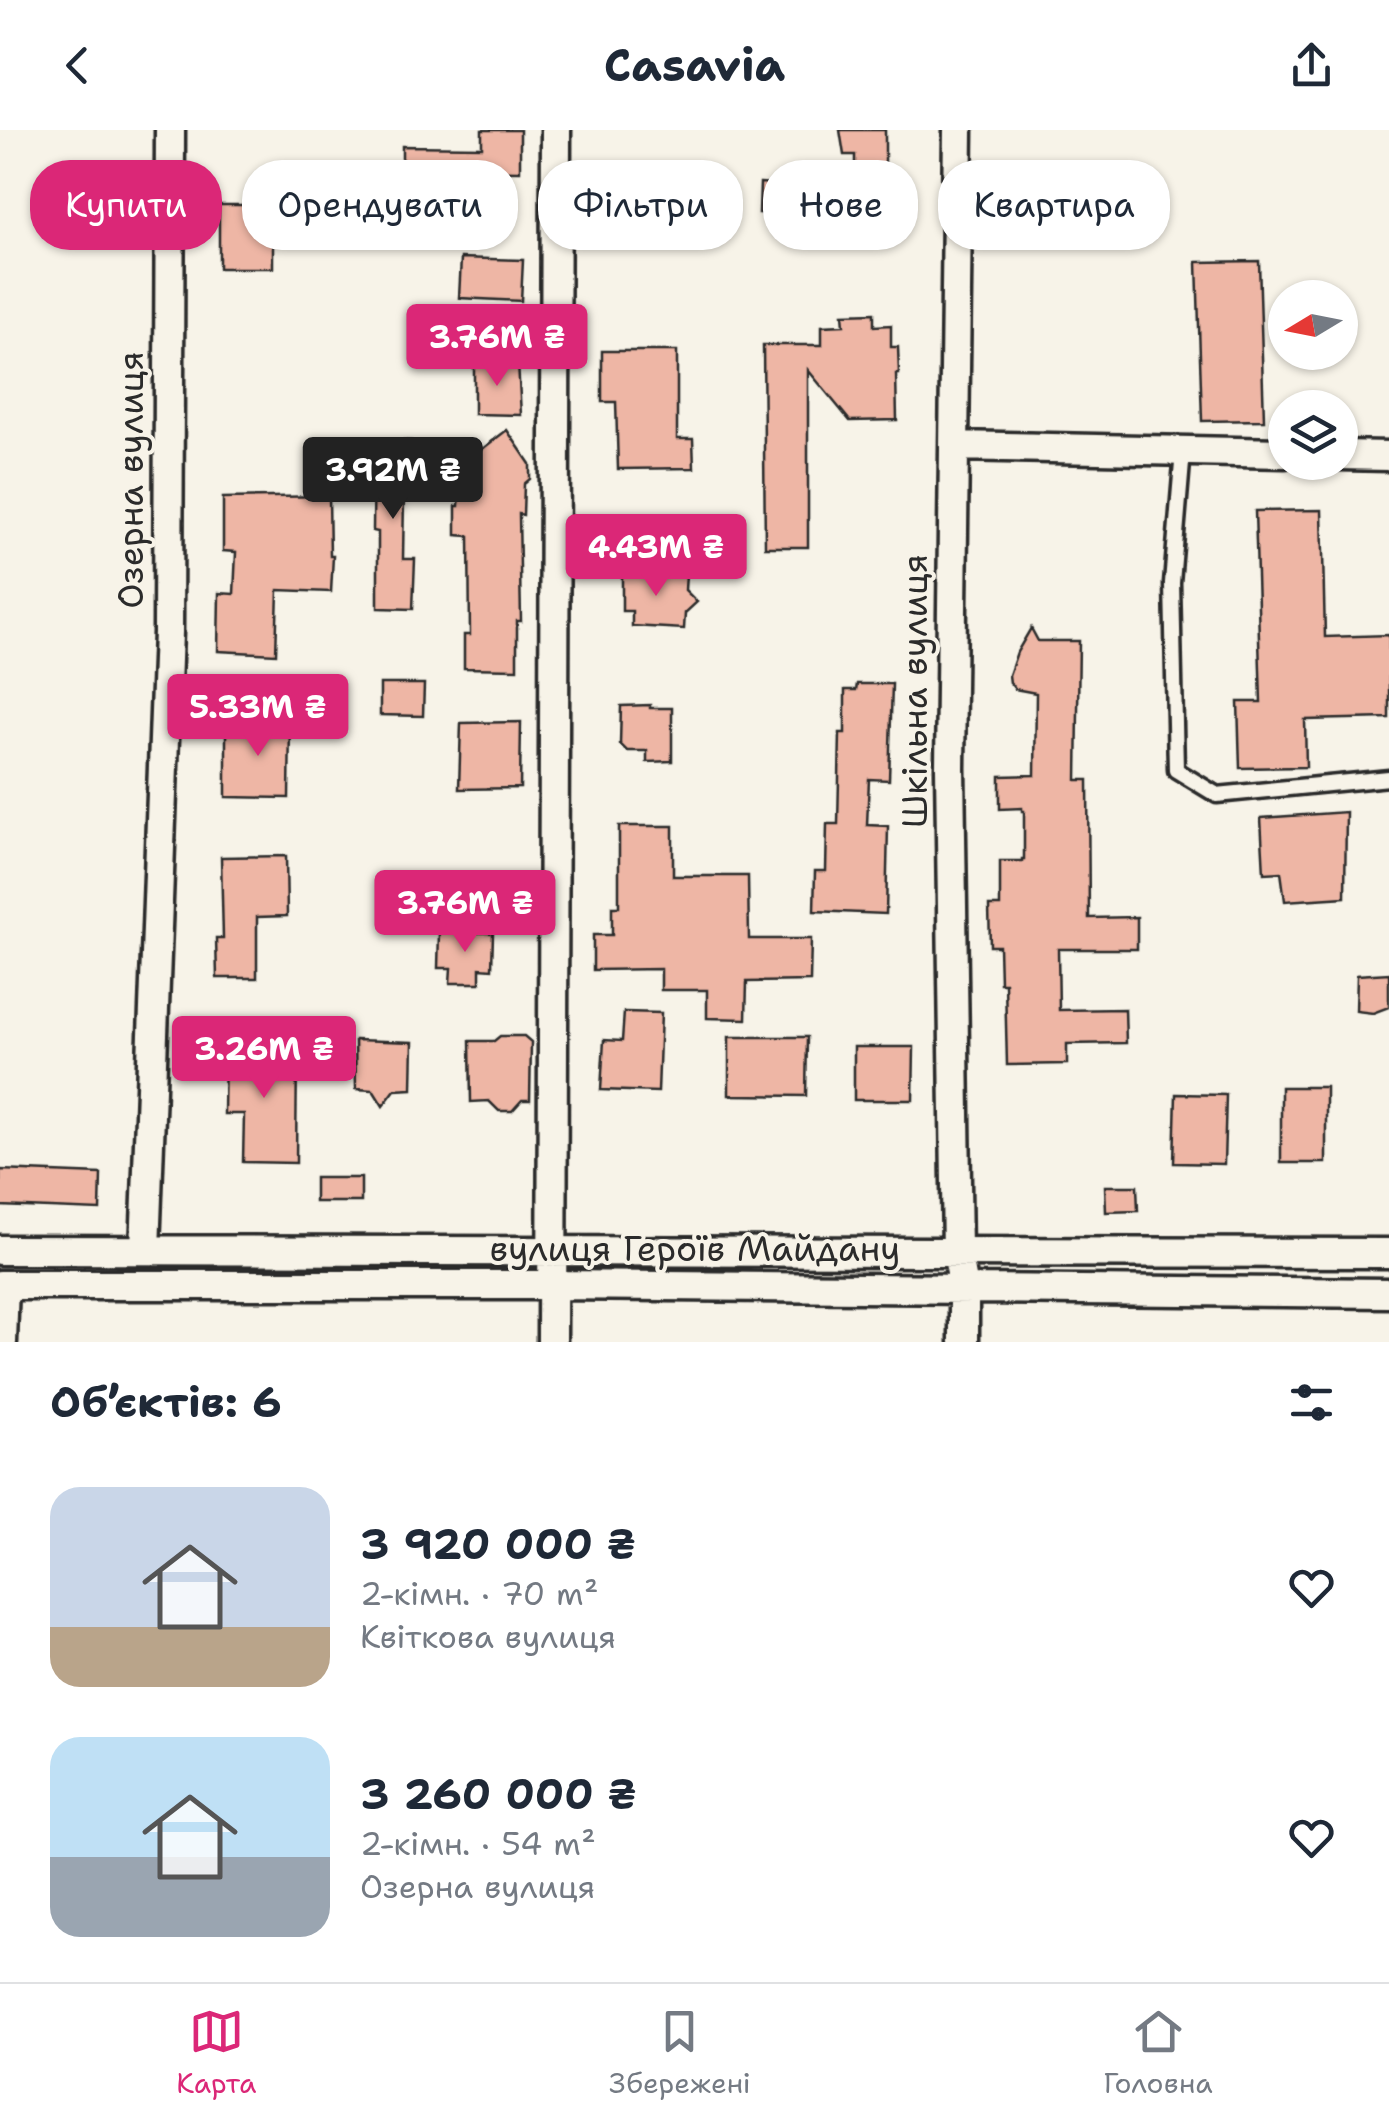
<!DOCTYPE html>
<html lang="uk">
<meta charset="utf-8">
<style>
:root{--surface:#fff;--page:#f2f2f3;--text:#1f2937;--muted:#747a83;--line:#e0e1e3;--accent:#db2777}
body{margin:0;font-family:"Shantell Sans",sans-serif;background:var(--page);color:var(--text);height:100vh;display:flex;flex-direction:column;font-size:38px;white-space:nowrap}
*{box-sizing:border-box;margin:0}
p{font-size:32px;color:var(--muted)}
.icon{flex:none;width:55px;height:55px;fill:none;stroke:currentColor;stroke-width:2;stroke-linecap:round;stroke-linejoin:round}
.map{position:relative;height:1212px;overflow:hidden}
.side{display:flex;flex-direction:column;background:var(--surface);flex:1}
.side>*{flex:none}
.hud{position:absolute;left:30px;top:30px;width:1330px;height:90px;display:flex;gap:20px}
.needle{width:65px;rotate:260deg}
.buttons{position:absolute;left:1268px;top:150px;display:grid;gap:20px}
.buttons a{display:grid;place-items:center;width:90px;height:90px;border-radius:50%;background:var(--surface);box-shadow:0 2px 8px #0004;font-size:50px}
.price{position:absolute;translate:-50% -85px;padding:0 22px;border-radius:10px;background:var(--accent);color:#fff;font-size:32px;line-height:65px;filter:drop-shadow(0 2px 5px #0008)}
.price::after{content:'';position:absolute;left:50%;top:60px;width:30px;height:22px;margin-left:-15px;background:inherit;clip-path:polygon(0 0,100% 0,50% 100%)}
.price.selected{background:#222;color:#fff}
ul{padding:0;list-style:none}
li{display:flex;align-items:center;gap:30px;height:250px;padding:0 50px}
li span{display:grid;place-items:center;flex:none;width:280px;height:200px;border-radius:30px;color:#555}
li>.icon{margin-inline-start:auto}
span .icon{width:120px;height:120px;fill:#fffc;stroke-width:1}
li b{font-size:42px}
h2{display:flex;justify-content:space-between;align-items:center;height:120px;padding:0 50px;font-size:42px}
.chip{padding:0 35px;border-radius:40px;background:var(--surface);box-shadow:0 2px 8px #0004;font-size:35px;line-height:90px}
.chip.selected{background:var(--accent);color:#fff}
header{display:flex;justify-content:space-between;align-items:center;height:130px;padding:0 50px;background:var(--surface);font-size:45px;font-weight:700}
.tab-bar{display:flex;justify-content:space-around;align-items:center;height:140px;border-top:2px solid var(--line);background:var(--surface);font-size:28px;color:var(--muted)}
.tab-bar a{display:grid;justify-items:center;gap:5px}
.tab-bar .selected{color:var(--accent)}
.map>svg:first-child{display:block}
</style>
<header><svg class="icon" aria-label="back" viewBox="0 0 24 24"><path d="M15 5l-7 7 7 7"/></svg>Casavia<svg class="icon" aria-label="share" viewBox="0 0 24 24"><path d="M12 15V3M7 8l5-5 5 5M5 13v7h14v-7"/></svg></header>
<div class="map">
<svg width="1389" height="1212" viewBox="0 0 1389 1212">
<rect width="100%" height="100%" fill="#f7f3e8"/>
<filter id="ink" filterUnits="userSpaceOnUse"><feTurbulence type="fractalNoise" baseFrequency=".01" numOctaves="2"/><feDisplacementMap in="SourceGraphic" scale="20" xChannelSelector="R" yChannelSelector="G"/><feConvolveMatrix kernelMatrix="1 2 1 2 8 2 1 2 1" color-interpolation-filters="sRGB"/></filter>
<g filter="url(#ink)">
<path fill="#eeb6a5" stroke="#2b2b2b" stroke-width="2.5" d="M 482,0 L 520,0 L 520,41 L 402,40 L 402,16 L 482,17 Z
M 840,0 L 885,0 L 885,34 L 855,35 L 855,25 L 844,25 Z
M 760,53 L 788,55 L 787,84 L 759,83 Z
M 219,75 L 273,75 L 273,138 L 219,138 Z
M 461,128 L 523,130 L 521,171 L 459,168 Z
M 1259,131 L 1264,290 L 1202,291 L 1197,132 Z
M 874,183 L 874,196 L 891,195 L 891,217 L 898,217 L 899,244 L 896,244 L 897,290 L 850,291 L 808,240 L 808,417 L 765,417 L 763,215 L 822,215 L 822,196 L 844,195 L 843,184 Z
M 602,221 L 677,221 L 677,309 L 693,309 L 694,338 L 618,339 L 616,272 L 602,272 Z
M 518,233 L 521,285 L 474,284 L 474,234 Z
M 507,300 L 530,334 L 530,349 L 524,354 L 523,385 L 519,384 L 521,491 L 517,491 L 517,539 L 464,538 L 464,505 L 470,505 L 469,406 L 456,405 L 456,376 L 459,376 L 462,329 L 473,326 Z
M 374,310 L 411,311 L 411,333 L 416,333 L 416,367 L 404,366 L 403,429 L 415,429 L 413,479 L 378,478 L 378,402 L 373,401 Z
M 329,366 L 330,426 L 333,426 L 331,462 L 278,460 L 276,524 L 218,521 L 219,463 L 234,464 L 236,422 L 223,421 L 223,368 Z
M 1322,380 L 1325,507 L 1389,505 L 1389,588 L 1305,590 L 1306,637 L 1240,638 L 1238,572 L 1261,572 L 1255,381 Z
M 622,442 L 686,444 L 685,460 L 697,472 L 685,483 L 684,499 L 632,496 L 632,481 L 622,481 Z
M 1031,498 L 1038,511 L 1079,511 L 1077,650 L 1088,650 L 1089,788 L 1137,787 L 1137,819 L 1058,819 L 1059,880 L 1125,879 L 1126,913 L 1067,914 L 1067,934 L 1007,935 L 1005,853 L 1000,853 L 999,816 L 990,816 L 989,776 L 1000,776 L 1000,731 L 1022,731 L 1022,729 L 1024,729 L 1024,681 L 1022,681 L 1022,678 L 1000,679 L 1000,646 L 1035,645 L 1036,563 L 1015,559 L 1010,553 L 1009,545 L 1017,522 Z
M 380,554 L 424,554 L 423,586 L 380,585 Z
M 857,554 L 892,554 L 889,650 L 869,649 L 867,695 L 888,696 L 886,784 L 814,781 L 815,741 L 826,741 L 827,694 L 838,694 L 840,603 L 845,603 L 845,560 L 856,560 Z
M 650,575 L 650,578 L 672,578 L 672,631 L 647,632 L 647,621 L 627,621 L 620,614 L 621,576 Z
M 226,590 L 290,590 L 289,668 L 226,667 Z
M 521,592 L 520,658 L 459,659 L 461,593 Z
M 1346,682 L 1345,767 L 1285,771 L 1281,742 L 1264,743 L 1261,688 Z
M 619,696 L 673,696 L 673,746 L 748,746 L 749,809 L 811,809 L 810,851 L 747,852 L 746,889 L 707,888 L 707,860 L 661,860 L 661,839 L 593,840 L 593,805 L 612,805 L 612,777 L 619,777 Z
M 286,726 L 287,786 L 257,787 L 257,848 L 217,848 L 216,808 L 223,808 L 221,727 Z
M 439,802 L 493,803 L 492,839 L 480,838 L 480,853 L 450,853 L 451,838 L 438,838 Z
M 1389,843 L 1389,877 L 1373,883 L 1356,881 L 1357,845 Z
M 624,882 L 661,883 L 658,962 L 601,960 L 604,910 L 622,911 Z
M 500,906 L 524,906 L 531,912 L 530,970 L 522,970 L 512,981 L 499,981 L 489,971 L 471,972 L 470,911 L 494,911 Z
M 729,907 L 807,907 L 806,966 L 729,965 Z
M 355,910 L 413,912 L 412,959 L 395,960 L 383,976 L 373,960 L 356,959 Z
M 854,917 L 914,917 L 913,970 L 854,970 Z
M 225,918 L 297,919 L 296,1033 L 243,1032 L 244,984 L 224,984 Z
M 1281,957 L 1326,957 L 1326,1033 L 1281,1033 Z
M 1176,964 L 1226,965 L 1224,1034 L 1174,1033 Z
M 0,1040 L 101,1044 L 100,1080 L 0,1076 Z
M 315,1048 L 361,1048 L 361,1072 L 315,1072 Z
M 1105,1056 L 1137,1056 L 1138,1081 L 1106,1082 Z"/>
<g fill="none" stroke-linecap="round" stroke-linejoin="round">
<defs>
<path id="lane" d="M 1183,321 L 1172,453 L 1176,640 L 1217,665 L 1389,648"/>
<path id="street" d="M 958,0 L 950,638 L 957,1122 L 964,1158 L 964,1212
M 954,316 L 1285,323
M 1340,325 L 1389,326
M 0,1120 L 1389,1123
M 145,1120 L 168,502 L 170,0
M 0,1155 L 553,1155 L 1389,1163
M 2,1212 L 4,1155
M 552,1212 L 556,0"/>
</defs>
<use href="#lane" stroke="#2b2b2b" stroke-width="21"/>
<use href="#street" stroke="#2b2b2b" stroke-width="35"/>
<use href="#lane" stroke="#f7f3e8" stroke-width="14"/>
<use href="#street" stroke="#f7f3e8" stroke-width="28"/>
</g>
</g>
<g text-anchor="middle" stroke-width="8" stroke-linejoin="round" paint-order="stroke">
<g font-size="35" fill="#2b2b2b" stroke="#f7f3e8">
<text transform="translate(131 350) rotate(-90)" y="12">Озерна вулиця</text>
<text transform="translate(915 561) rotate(-90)" y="12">Шкільна вулиця</text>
<text x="695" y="1131">вулиця Героїв Майдану</text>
</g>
</g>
</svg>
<div class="buttons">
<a><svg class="needle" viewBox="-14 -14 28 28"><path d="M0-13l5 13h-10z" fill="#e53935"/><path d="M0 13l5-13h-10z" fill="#747a83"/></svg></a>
<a><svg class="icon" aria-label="layers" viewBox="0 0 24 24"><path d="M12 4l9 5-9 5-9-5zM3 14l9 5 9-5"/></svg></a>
</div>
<b class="price" style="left:497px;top:259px">3.76M ₴</b>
<b class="price selected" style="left:393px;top:392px">3.92M ₴</b>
<b class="price" style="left:656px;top:469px">4.43M ₴</b>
<b class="price" style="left:258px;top:629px">5.33M ₴</b>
<b class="price" style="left:465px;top:825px">3.76M ₴</b>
<b class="price" style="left:264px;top:971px">3.26M ₴</b>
<div class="hud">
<a class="chip selected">Купити</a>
<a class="chip">Орендувати</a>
<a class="chip">Фільтри</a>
<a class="chip">Нове</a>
<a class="chip">Квартира</a>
</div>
</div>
<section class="side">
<h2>Об’єктів: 6<svg class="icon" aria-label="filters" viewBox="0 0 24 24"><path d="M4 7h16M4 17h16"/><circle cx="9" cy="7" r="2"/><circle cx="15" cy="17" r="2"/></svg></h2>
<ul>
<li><span style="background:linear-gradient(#c9d6e8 70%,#b9a48a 0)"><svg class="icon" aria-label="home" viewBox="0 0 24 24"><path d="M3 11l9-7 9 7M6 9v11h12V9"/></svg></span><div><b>3 920 000 ₴</b><p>2-кімн. · 70 m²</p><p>Квіткова вулиця</p></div><svg class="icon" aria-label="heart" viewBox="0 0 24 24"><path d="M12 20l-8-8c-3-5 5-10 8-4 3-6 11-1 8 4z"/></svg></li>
<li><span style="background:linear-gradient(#bfe0f5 60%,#9aa5b1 0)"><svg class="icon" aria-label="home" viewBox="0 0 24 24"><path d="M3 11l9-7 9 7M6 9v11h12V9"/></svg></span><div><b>3 260 000 ₴</b><p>2-кімн. · 54 m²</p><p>Озерна вулиця</p></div><svg class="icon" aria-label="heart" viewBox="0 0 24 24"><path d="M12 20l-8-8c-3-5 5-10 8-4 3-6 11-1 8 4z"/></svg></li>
</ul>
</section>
<nav class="tab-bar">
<a class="selected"><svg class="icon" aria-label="map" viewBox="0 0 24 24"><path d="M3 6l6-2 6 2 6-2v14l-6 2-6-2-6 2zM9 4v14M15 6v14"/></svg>Карта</a>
<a><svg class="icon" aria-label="saved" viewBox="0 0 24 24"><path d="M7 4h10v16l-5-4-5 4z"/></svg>Збережені</a>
<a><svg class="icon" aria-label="home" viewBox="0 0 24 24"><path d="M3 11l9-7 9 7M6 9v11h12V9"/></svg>Головна</a>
</nav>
